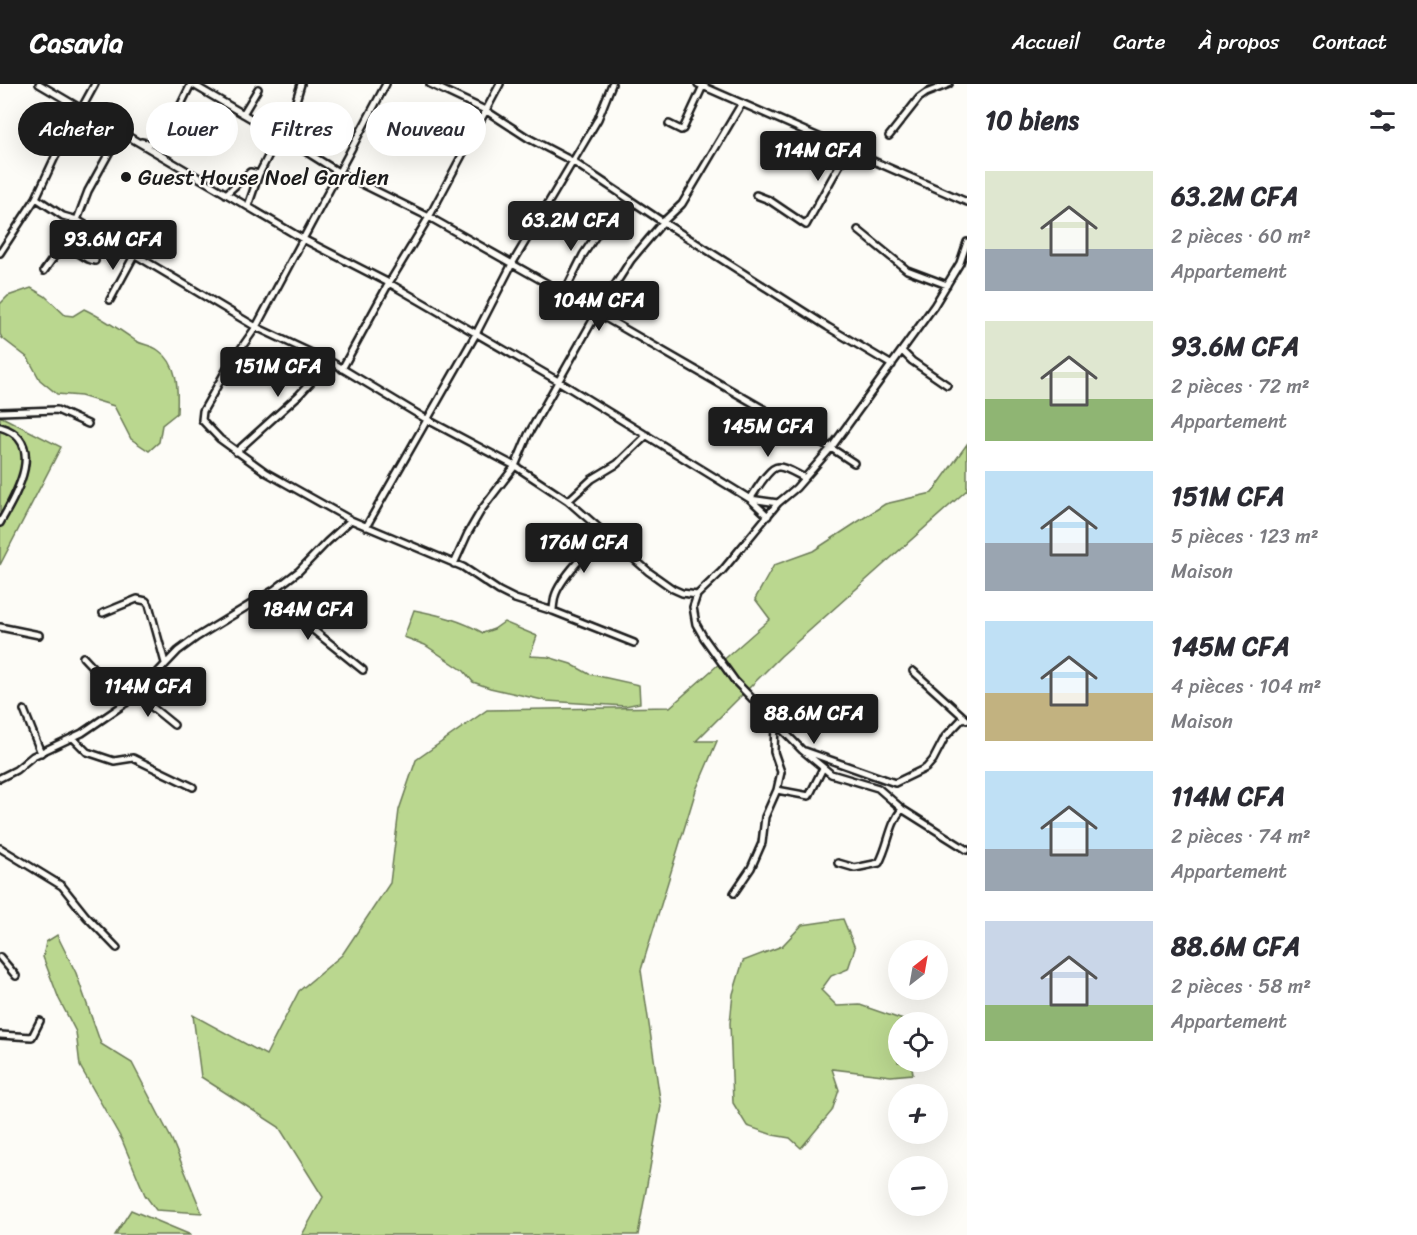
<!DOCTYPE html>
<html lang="fr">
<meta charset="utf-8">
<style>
:root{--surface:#fff;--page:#f7f7f7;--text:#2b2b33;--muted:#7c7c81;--accent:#1c1c1c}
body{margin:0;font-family:Sriracha,sans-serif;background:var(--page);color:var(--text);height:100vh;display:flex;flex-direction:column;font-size:22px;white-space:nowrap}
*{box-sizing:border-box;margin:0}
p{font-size:20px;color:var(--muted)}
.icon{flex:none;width:33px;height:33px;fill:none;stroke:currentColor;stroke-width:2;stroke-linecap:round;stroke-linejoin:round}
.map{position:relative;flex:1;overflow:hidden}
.drawer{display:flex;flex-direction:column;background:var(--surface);width:450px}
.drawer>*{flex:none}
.guide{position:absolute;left:18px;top:18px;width:570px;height:54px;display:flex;gap:12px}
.needle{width:39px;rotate:31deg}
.buttons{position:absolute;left:888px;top:856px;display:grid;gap:12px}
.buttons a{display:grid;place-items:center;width:60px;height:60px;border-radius:50%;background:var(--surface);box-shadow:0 6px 24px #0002;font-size:30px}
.price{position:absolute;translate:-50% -51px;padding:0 14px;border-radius:6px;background:var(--accent);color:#fff;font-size:20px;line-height:39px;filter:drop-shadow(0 2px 3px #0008)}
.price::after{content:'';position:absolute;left:50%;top:36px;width:18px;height:14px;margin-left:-9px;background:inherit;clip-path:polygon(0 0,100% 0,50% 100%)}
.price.selected{background:#222;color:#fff}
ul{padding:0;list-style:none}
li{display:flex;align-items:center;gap:18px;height:150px;padding:0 18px}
li span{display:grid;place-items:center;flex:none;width:168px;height:120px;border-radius:0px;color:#555}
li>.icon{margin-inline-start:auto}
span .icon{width:72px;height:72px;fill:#fffc;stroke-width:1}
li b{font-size:26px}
h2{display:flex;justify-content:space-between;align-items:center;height:72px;padding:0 18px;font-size:26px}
.pill{padding:0 21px;border-radius:27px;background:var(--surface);box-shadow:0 6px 24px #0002;font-size:21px;line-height:54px}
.pill.selected{background:var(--accent);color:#fff}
header{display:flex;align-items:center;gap:36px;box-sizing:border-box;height:84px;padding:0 30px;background:var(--accent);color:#fff}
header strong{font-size:28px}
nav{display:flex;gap:33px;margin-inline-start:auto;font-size:21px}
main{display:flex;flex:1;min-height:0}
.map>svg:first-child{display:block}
</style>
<header>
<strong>Casavia</strong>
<nav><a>Accueil</a><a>Carte</a><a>À propos</a><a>Contact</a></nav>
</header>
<main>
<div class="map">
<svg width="967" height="1151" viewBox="0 0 967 1151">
<rect width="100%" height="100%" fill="#fdfcf7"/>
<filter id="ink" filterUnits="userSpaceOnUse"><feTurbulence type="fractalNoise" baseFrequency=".0167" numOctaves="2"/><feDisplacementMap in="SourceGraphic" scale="12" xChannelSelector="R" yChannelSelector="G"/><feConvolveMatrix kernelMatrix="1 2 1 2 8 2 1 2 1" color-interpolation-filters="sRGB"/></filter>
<g filter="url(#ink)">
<path fill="#bad78f" stroke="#6b7a56" stroke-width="1.5" d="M 31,204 L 45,212 L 65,231 L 73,232 L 84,225 C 103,234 119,245 136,257 C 143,261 151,261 158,266 C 179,280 178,306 177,329 L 162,341 L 159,358 L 149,367 L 131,355 L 114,322 L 81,312 L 57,310 L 40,296 L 28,274 L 2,254 L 0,250 L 0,220 L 8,212 Z
M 0,332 L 61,363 L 0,481 Z
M 967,360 L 967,406 L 781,572 L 696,657 L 717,657 L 696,706 L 641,886 L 661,1022 L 638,1151 L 302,1151 L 323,1113 L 279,1043 L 201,993 L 193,931 L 266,971 L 299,907 L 342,871 L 390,799 L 399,726 L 416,676 L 487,626 L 670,623 L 770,535 L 755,515 L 774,481 L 813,467 L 885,420 L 932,409 Z
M 414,526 C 439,531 461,536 483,549 L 494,545 L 504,538 L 537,552 L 530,572 L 548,573 L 571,580 L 589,590 L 639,601 L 640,619 L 625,622 L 547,617 L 490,604 L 473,598 L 464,587 L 425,561 L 404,553 Z
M 843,835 L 855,864 L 848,885 L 831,892 L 821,906 L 837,922 L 860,921 L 909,938 L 898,939 L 898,978 L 911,978 L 913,990 L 891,992 L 832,985 L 839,1006 L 832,1027 L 801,1064 L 790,1054 L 773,1051 L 747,1042 L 733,1019 L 730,939 L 733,910 L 743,877 L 782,862 L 802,841 Z
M 57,851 L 76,889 L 101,960 L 132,979 L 172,1056 L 202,1129 L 156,1126 L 145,1111 L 122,1056 L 80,982 L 76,948 L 59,915 L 43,873 L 46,858 Z
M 131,1126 L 191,1151 L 115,1151 Z"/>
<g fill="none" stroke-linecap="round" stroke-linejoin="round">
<defs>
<path id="minor" d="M 39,0 L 303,155 L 389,199 L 558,297 L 750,415 L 778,419
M 192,0 L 281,52 L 340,89 L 429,133 L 564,209 L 597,229 L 831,364 L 854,379
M 386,0 L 256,243 L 228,283 L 203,327 L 202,336 L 220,355 L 267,389 L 351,436 L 463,483 L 499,507 L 515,515 L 553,527 L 634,559
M 430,0 L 485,26 L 528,54 L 572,77 L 663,138 L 828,243 L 892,281
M 698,0 L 967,118
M 243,30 L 258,5
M 669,40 L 681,46 L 683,45 L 703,2
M 889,52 L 919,14 L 926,9 L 949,0
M 141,58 L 152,60 L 165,53 L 191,0
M 226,110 L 250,88 L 259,90
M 756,111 L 769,116 L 806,141 L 848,66
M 36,114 L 63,132 L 77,136 L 256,243 L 333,279 L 426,335 L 515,382 L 568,417 L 649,488 L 673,505 L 682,509 L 697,511 L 722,487 L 778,419 L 796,404 L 831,364 L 934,222 L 960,179 L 967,158
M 248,122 L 259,90 L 295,20 L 301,0
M 858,146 L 907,186 L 947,201
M 68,153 L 70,164 L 88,175 L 95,177 L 93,146
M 0,169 L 36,114 L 55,73 L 95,0
M 44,187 L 68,153 L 77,136 L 88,107 L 120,49
M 564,209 L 583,171 L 603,141
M 110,216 L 135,170
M 903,268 L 912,277 L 947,301
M 342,285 L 389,199 L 429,133 L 500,0
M 0,328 L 57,326 L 88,340
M 0,343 C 48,357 16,411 0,439
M 236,368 L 299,311 L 324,284 L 333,279
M 568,417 L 592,395 L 617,380 L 647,351
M 768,432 L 750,415 C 755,408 769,383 778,383 C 785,382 798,391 805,394
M 366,443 L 476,250 L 512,180 L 598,35 L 612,0
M 454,480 L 468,449 L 482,425 L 515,382 L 528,351 L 597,229 L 631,176 L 663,138 L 682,120 L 742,19
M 274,506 L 312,545 L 363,586
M 697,511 L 693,523 L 696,540 L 704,554 L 735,597 L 802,666 L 831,690 L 878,704 L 902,725 L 967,766
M 553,527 C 553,522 554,517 555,512 C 560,495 591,462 606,450
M 103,529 L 137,515 L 146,517 L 149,521 L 165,579
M 0,543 L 39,551
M 83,573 L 126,619
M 913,587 L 967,636
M 136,610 L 174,641
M 24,626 L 41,669
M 73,654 L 87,668 L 114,677 L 133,674 L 193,703
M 805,667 L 895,699 L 926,684 L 933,676 L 945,653 L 963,634
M 0,694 L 16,686 L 33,672 L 82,649 L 123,621 L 140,607 L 178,567 L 197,553 L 274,506 L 299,487 L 327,458 L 351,436
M 777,706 L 809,712 L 823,684
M 0,764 L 62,802 L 86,832 L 117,864
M 838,779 L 855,784 L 879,779 C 889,761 889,741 902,725
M 734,809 L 751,784 L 762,759 L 765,733 L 777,706 L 781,688 L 774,668 L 775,639
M 0,873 L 16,892
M 0,951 L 32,953 L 40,937"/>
</defs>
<use href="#minor" stroke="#1c1c1c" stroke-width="10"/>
<use href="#minor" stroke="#fdfcf7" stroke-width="5"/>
</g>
</g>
<circle fill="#1c1c1c" stroke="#fdfcf7" stroke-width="2" cx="126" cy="93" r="6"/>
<g text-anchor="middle" stroke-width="4.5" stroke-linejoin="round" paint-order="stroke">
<g font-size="22" fill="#1c1c1c" stroke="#fdfcf7" text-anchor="start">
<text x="138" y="101">Guest House Noel Gardien</text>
</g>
</g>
</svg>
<div class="buttons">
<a><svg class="needle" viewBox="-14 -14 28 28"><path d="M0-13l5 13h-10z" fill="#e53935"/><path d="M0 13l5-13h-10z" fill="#7c7c81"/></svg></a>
<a><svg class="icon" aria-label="locate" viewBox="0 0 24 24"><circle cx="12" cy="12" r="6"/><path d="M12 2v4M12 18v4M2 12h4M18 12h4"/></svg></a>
<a>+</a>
<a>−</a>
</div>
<b class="price" style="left:818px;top:98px">114M CFA</b>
<b class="price selected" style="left:571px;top:168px">63.2M CFA</b>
<b class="price" style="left:113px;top:187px">93.6M CFA</b>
<b class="price" style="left:599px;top:248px">104M CFA</b>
<b class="price" style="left:278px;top:314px">151M CFA</b>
<b class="price" style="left:768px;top:374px">145M CFA</b>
<b class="price" style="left:584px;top:490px">176M CFA</b>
<b class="price" style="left:308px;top:557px">184M CFA</b>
<b class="price" style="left:148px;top:634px">114M CFA</b>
<b class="price" style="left:814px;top:661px">88.6M CFA</b>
<div class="guide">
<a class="pill selected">Acheter</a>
<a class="pill">Louer</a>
<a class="pill">Filtres</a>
<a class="pill">Nouveau</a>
</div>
</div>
<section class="drawer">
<h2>10 biens<svg class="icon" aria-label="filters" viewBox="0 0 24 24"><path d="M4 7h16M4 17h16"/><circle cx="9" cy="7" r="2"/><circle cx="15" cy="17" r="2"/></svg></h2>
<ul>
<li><span style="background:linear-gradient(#dfe7d0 65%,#9aa5b1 0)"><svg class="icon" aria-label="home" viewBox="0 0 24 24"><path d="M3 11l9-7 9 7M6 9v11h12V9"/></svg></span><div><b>63.2M CFA</b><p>2 pièces · 60 m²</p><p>Appartement</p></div></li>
<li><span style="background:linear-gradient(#dfe7d0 65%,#8fb573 0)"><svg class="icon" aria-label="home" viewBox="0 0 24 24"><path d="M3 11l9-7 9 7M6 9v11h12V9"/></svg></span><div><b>93.6M CFA</b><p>2 pièces · 72 m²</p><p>Appartement</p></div></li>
<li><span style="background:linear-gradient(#bfe0f5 60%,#9aa5b1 0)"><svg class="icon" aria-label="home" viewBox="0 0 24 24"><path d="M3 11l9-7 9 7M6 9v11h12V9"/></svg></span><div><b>151M CFA</b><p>5 pièces · 123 m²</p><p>Maison</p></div></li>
<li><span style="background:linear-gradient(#bfe0f5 60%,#c2b280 0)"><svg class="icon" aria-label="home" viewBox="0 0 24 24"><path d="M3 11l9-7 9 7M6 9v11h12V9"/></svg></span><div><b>145M CFA</b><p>4 pièces · 104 m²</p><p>Maison</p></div></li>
<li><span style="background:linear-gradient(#bfe0f5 65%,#9aa5b1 0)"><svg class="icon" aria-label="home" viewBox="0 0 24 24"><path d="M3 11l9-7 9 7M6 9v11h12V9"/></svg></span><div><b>114M CFA</b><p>2 pièces · 74 m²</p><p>Appartement</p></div></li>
<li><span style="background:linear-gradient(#c9d6e8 70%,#8fb573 0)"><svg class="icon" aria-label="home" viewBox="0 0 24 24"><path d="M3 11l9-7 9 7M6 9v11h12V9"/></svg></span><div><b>88.6M CFA</b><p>2 pièces · 58 m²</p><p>Appartement</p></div></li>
</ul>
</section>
</main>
